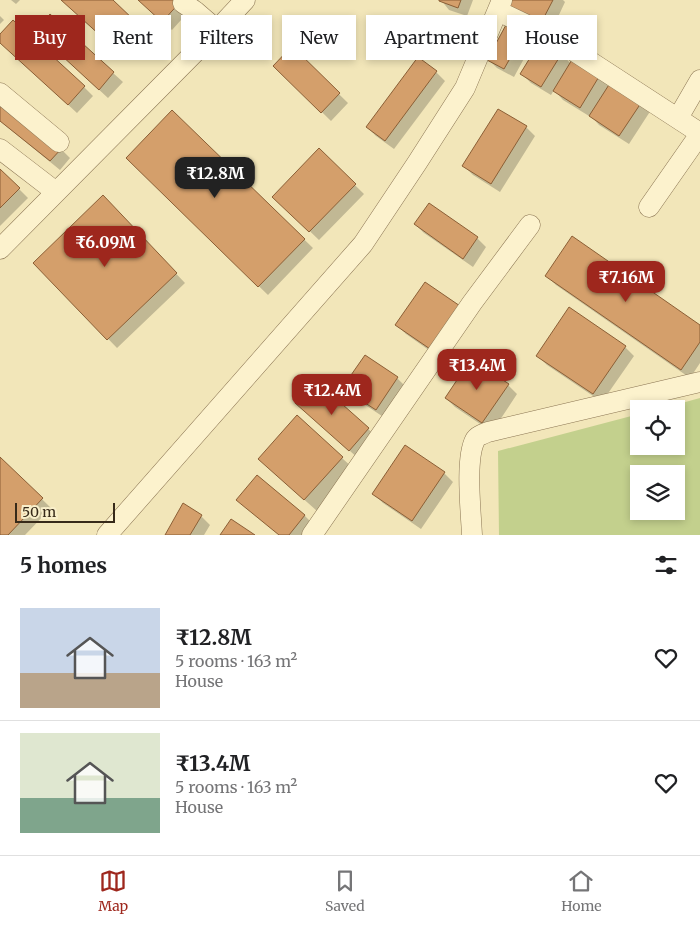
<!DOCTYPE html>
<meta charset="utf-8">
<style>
:root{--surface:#fff;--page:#f6f6f6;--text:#202124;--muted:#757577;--line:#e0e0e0;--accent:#9e271d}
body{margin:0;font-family:Merriweather,serif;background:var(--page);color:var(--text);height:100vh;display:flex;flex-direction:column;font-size:19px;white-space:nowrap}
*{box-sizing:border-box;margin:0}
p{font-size:16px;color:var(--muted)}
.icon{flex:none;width:28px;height:28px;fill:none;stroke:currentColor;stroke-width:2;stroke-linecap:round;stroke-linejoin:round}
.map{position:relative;height:535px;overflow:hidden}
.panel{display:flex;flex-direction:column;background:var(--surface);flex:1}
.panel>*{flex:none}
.banner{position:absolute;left:15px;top:15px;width:670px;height:45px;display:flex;gap:10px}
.buttons{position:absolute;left:630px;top:400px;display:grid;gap:10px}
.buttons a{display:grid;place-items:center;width:55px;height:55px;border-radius:0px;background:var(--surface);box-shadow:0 2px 8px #0003;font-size:25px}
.scale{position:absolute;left:15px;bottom:12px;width:100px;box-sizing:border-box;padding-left:5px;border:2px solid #372a19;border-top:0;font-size:14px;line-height:18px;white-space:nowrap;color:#372a19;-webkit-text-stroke:4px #f9efca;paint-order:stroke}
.price{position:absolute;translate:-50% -42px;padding:0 11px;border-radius:10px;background:var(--accent);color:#fff;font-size:16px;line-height:32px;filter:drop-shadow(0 1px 2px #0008)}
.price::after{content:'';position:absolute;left:50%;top:30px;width:15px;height:11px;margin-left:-8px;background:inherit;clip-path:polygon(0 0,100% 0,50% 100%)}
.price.current{background:#222;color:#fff}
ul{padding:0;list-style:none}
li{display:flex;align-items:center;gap:15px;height:125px;padding:0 20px}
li+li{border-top:1px solid var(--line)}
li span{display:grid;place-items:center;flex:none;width:140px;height:100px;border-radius:0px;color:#555}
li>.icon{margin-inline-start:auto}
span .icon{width:60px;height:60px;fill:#fffc;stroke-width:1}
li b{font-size:21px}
h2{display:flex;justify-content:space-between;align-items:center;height:60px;padding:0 20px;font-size:21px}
.chip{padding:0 18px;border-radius:0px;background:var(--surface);box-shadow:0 2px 8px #0003;font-size:18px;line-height:45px}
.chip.current{background:var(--accent);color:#fff}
.dock{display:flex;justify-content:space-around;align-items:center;height:70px;border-top:1px solid var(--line);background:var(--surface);font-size:14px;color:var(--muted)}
.dock a{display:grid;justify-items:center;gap:2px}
.dock .current{color:var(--accent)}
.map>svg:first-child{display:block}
</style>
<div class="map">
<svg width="700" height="535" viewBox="0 0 700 535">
<rect width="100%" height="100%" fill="#f2e6b9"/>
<path fill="#c3d08d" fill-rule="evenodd" d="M 700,398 L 700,535 L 499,535 L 498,451 L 639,414 L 639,446 L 676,446 L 676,409 L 660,409 ZM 639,474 L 676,474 L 676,511 L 639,511 Z"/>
<path fill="#0003" d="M 11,0 L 20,0 L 16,4 Z
M 62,0 L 111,0 L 143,31 L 121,55 Z
M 139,0 L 199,0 L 172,30 Z
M 441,0 L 473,0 L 467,16 L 449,10 Z
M 510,0 L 563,0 L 565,2 L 551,32 Z
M 0,16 L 4,20 L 0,24 Z
M 50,16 L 123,82 L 108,98 L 45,40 Z
M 524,33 L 533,42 L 514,77 L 497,68 L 488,59 Z
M 0,35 L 84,87 L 93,96 L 77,113 L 0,42 Z
M 542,42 L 562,54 L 571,64 L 574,60 L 651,110 L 629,144 L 599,125 L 590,115 L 589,116 L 563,100 L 554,90 L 551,95 L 531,83 L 522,74 Z
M 292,48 L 348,103 L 331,121 L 275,66 Z
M 436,72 L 445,81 L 394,149 L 376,136 L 367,127 Z
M 172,112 L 313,248 L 268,295 L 127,158 Z
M 0,121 L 61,149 L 70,158 L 60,170 Z
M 526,127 L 535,136 L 500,192 L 473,175 L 464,166 Z
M 319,150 L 364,194 L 319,240 L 274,197 Z
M 0,170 L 28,198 L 0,226 Z
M 103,197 L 185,283 L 117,348 L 35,263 Z
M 429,204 L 477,238 L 486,247 L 473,267 L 424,233 L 415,224 Z
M 547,276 L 700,326 L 700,363 L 690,378 L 556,285 Z
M 472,318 L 443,360 L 406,334 L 397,325 Z
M 625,347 L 634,356 L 602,402 L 547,365 L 538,356 Z
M 365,356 L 397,378 L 406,387 L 385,418 L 353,397 L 344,388 Z
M 316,382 L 378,438 L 359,459 L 306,412 Z
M 508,385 L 517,394 L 492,432 L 455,407 L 446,398 Z
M 297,417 L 354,469 L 317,511 L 271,470 Z
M 0,458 L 51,508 L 25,535 L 0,535 Z
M 444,473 L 453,482 L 421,529 L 383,503 L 374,494 Z
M 257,477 L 305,516 L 314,525 L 305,535 L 279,535 Z
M 201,516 L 210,525 L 204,535 L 166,535 Z"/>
<path fill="#d49f6b" stroke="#8b5f36" d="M 61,0 L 113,0 L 135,21 L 112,46 Z
M 138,0 L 182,0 L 162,22 Z
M 439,0 L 461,0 L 458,8 L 439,1 Z
M 509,0 L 553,0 L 541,23 L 506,7 Z
M 50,14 L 114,72 L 99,90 L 35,31 Z
M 13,20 L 85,86 L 68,105 L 0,43 L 0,34 Z
M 507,23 L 525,32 L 504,69 L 487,60 Z
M 541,40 L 562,53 L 541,87 L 520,74 Z
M 292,46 L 340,93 L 321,113 L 273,66 Z
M 418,57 L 437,71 L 385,141 L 366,127 Z
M 573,58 L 600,75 L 580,108 L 553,91 Z
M 612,80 L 643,100 L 619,136 L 589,116 Z
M 0,102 L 62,148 L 50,161 L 0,121 Z
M 498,109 L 527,126 L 491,184 L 462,166 Z
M 172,110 L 305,239 L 258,287 L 126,158 Z
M 319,148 L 356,184 L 309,232 L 272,197 Z
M 0,169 L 20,188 L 0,208 Z
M 103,195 L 177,273 L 107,340 L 33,263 Z
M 429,203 L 478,237 L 463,259 L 414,224 Z
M 572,236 L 700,325 L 700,342 L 681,370 L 545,276 Z
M 425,282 L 463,308 L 433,351 L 395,325 Z
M 569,307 L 626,346 L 593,394 L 536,356 Z
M 365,355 L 398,377 L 376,410 L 342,388 Z
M 471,359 L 509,384 L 482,423 L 445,398 Z
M 315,380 L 369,428 L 349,451 L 295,403 Z
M 297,415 L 343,457 L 304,500 L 258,459 Z
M 405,445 L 445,472 L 412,521 L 372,494 Z
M 0,457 L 43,498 L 8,535 L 0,535 Z
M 257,475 L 305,515 L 289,535 L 279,535 L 236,500 Z
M 183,503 L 202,515 L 190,535 L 165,535 Z
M 231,519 L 255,535 L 220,535 Z"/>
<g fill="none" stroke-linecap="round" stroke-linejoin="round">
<defs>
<path id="minor" d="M 183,3 L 195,11 L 217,30
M 498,11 L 554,38 L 700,133
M 0,93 L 59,142
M 678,118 L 700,80
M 0,149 L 56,192
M 649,207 L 700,134
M 0,249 L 217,30 L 245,0
M 107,535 L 363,244 L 417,163 L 465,88 L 502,0
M 312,535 L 472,303 L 530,225
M 472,535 C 471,513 465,459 475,440 C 477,436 483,434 488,432 L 700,382"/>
</defs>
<use href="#minor" stroke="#8a7452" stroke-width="21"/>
<use href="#minor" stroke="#fcf2cd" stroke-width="20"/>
</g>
</svg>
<div class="buttons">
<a><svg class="icon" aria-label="locate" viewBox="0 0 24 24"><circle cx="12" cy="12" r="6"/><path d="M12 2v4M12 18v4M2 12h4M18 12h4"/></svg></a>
<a><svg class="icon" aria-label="layers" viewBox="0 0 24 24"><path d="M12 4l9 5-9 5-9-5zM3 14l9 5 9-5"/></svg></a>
</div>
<div class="scale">50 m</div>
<b class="price current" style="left:215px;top:199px">₹12.8M</b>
<b class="price" style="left:105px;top:268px">₹6.09M</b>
<b class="price" style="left:626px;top:303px">₹7.16M</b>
<b class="price" style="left:477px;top:391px">₹13.4M</b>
<b class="price" style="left:332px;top:416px">₹12.4M</b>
<div class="banner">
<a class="chip current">Buy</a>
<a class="chip">Rent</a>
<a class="chip">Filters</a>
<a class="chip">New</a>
<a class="chip">Apartment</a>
<a class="chip">House</a>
</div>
</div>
<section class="panel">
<h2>5 homes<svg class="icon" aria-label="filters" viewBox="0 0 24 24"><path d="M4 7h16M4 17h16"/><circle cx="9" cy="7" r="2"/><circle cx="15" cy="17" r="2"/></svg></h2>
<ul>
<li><span style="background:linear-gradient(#c9d6e8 65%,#b9a48a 0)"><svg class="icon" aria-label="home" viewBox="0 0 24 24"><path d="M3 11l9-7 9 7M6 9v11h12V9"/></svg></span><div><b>₹12.8M</b><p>5 rooms · 163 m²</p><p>House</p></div><svg class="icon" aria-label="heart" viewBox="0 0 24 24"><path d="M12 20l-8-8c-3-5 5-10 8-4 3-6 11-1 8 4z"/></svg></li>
<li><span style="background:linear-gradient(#dfe7d0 65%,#7fa58c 0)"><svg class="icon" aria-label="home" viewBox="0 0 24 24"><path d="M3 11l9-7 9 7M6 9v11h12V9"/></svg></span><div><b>₹13.4M</b><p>5 rooms · 163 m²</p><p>House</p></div><svg class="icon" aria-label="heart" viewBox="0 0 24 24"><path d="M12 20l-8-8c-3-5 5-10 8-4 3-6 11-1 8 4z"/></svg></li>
</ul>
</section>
<nav class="dock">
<a class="current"><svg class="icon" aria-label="map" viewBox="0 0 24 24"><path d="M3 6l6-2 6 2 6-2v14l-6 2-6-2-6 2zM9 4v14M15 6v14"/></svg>Map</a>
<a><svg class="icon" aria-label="saved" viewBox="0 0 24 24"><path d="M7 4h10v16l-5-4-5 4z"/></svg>Saved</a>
<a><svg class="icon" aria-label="home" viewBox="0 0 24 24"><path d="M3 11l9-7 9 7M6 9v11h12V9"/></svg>Home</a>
</nav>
